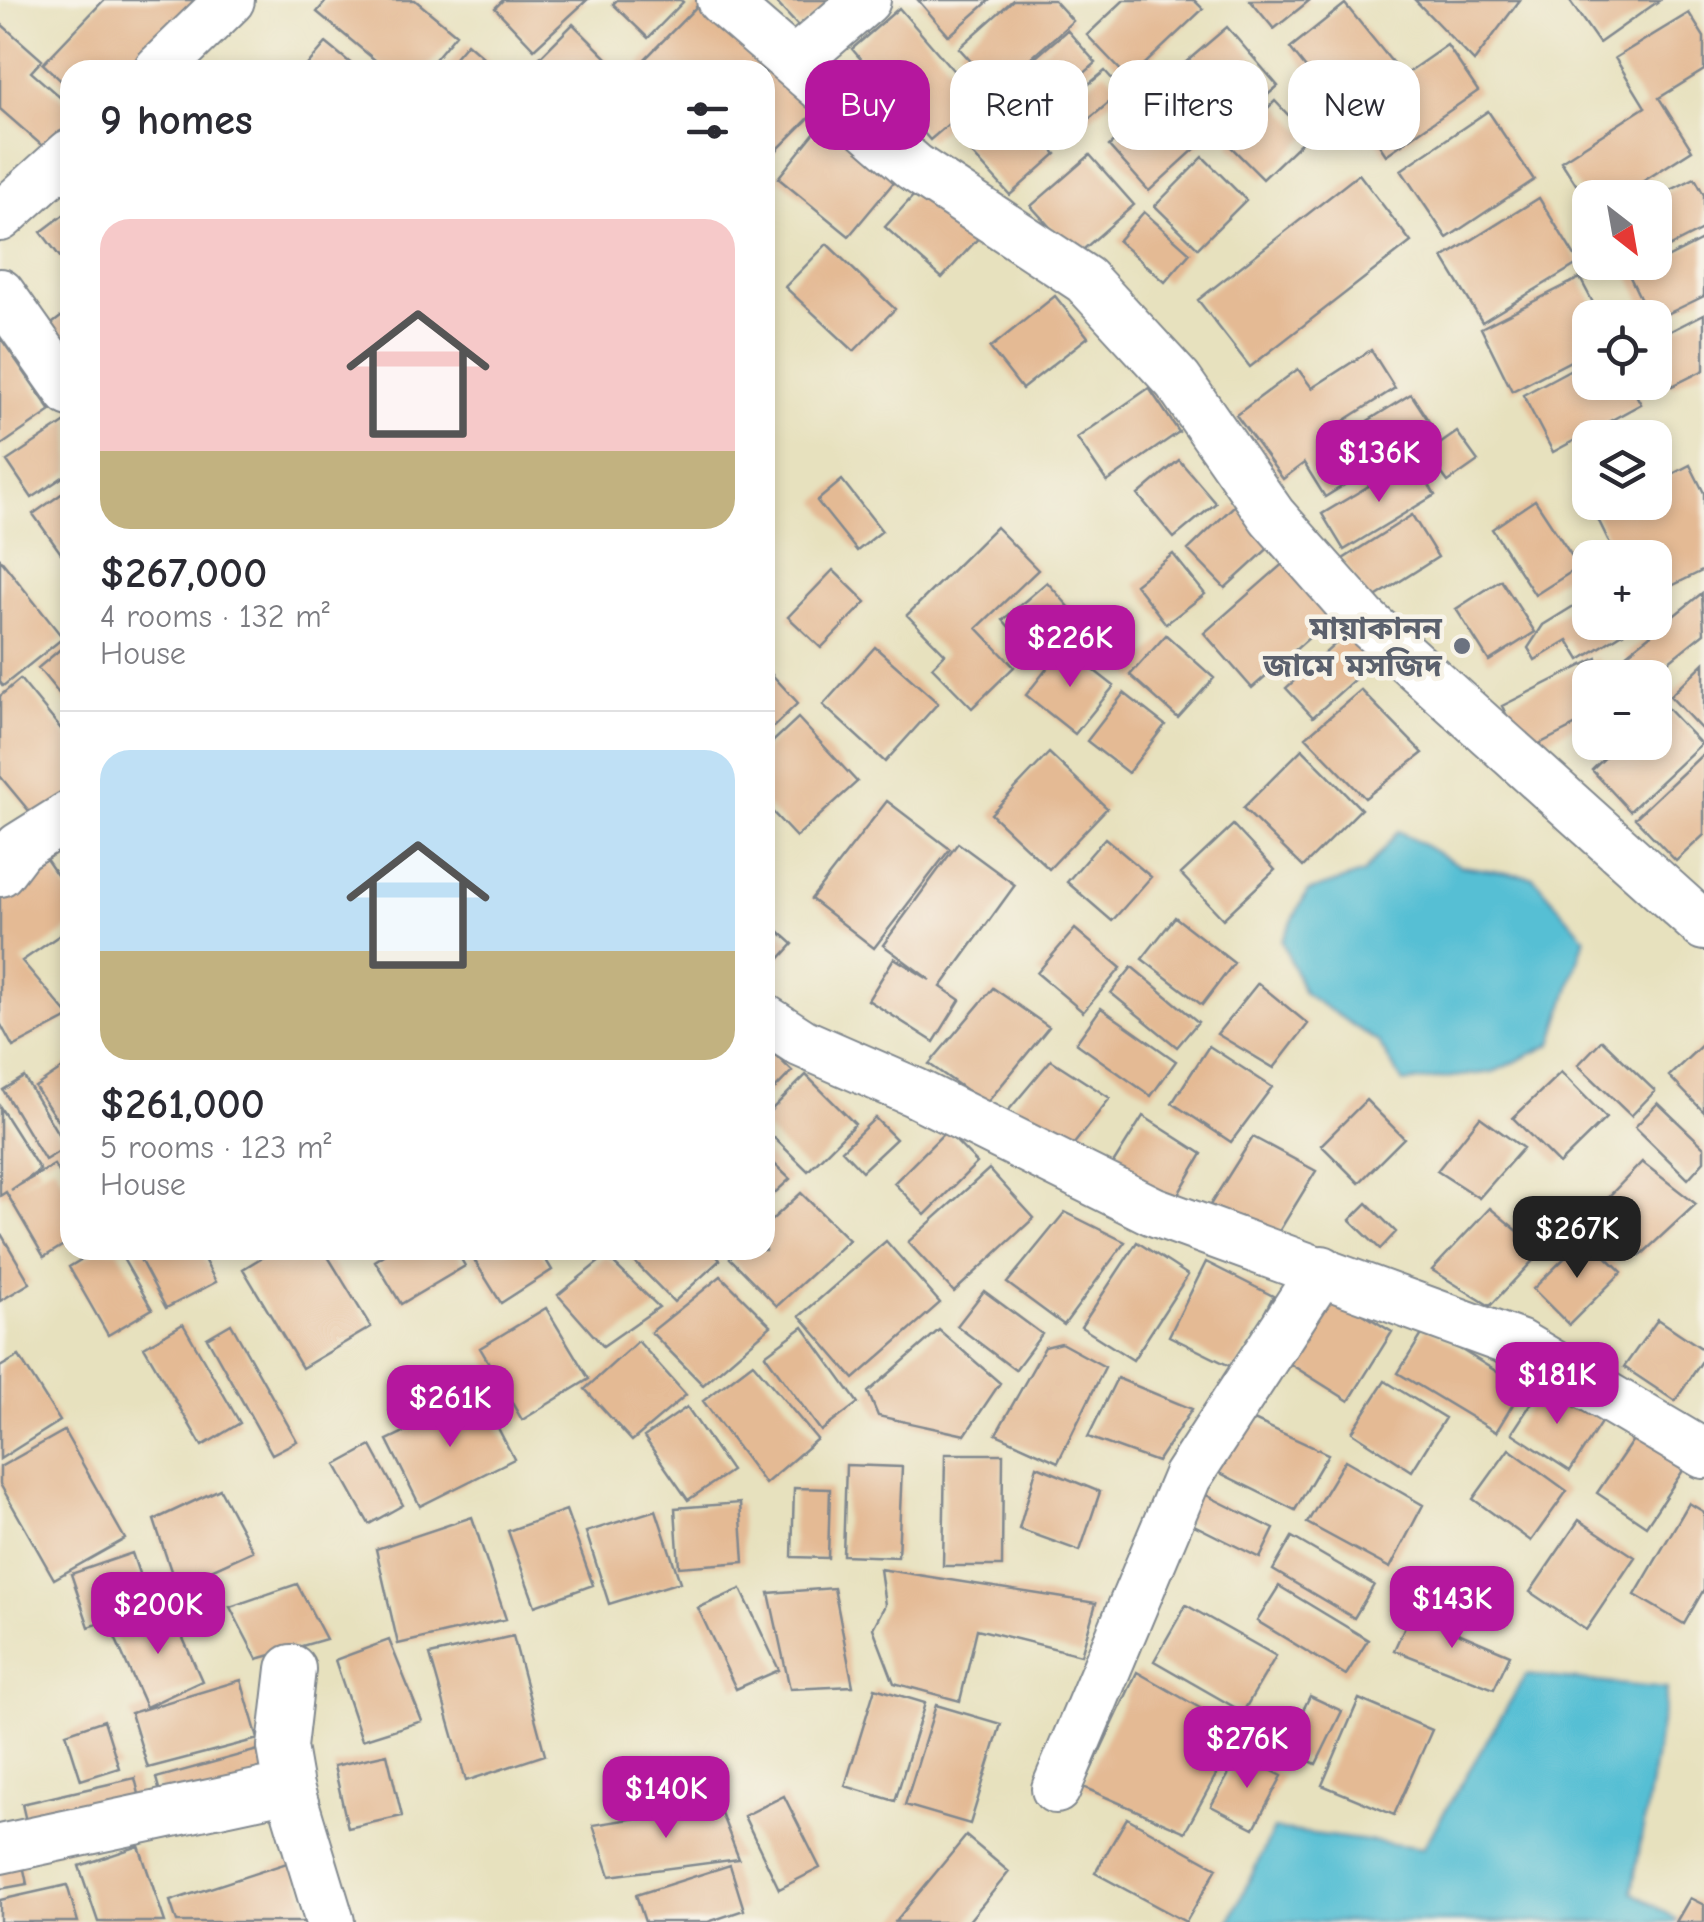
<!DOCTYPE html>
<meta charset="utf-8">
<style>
:root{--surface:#fff;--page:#f7f7f7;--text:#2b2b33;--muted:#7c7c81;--line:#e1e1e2;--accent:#b5179e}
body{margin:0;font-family:"Comic Neue","Noto Sans Bengali",sans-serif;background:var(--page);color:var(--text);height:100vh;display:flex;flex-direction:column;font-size:38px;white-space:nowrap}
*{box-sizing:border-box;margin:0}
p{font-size:32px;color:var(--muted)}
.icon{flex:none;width:55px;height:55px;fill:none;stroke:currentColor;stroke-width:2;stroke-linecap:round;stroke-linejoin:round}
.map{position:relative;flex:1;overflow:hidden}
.details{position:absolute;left:60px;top:60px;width:715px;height:1200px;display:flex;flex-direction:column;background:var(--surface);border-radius:30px;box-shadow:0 5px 15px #0003}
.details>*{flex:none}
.top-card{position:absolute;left:805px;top:60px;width:748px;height:90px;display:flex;gap:20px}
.needle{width:65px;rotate:149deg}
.tools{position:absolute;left:1572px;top:180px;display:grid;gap:20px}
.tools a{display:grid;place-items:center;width:100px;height:100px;border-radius:20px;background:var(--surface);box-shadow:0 5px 15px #0003;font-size:50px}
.price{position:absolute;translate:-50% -85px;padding:0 22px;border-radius:20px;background:var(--accent);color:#fff;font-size:32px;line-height:65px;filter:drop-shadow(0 2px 5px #0008)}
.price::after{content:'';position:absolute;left:50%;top:60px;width:30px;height:22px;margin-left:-15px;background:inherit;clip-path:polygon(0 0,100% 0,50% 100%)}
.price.active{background:#222;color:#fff}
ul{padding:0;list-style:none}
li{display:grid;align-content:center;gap:20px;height:530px;padding:0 40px}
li+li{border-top:2px solid var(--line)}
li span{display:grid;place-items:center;height:310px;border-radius:30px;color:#555}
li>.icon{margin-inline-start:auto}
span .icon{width:180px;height:180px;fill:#fffc;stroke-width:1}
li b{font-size:42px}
h2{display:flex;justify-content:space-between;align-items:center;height:120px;padding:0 40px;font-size:42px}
.chip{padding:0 35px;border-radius:30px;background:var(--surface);box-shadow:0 5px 15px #0003;font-size:35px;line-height:90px}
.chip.active{background:var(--accent);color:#fff}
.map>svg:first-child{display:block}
</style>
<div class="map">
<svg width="1704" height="1922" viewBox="0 0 1704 1922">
<rect width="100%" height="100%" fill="#f7f3e8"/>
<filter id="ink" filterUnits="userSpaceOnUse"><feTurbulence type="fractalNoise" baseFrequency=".01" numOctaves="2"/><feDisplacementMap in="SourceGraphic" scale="20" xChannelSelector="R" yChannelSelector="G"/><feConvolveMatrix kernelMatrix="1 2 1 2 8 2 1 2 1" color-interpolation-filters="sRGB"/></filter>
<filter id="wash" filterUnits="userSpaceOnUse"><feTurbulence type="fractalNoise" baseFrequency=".0048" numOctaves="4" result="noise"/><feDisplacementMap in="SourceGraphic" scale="40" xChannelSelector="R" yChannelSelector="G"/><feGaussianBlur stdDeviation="2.25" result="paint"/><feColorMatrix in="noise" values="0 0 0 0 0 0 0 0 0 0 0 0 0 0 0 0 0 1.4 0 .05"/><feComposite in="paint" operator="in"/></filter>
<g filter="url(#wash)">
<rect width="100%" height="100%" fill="#e7e1be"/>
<path fill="#57bfd4" stroke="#397799" stroke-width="2.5" d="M 1398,831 L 1461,866 L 1533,877 L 1585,938 L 1552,1044 L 1494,1072 L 1403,1083 L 1378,1042 L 1304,993 L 1282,941 L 1307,892 L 1364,873 Z
M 1526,1675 L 1667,1689 L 1632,1892 L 1681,1922 L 1229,1922 L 1274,1829 L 1423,1848 Z"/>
<g id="blocks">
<path fill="#e4ba94" d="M 104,0 L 198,0 L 146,70 L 70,70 L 70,89 L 43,64 Z
M 327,0 L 415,0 L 456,34 L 426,70 L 387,70 L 317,12 Z
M 503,0 L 587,0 L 534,49 L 495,8 Z
M 617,0 L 681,0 L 683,2 L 648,38 L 613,4 Z
M 774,0 L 832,0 L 800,28 Z
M 918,0 L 990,0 L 949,36 Z
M 1013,0 L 1054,0 L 1073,21 L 996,89 L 959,48 Z
M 1124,0 L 1194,0 L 1203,9 L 1129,79 L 1087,35 Z
M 1250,0 L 1310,0 L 1274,29 Z
M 1415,0 L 1520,0 L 1474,61 Z
M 1569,0 L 1660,0 L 1599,43 Z
M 702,1 L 815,112 L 765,162 L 765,70 L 644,70 L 639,65 Z
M 1345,4 L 1392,62 L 1336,106 L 1290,48 Z
M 899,8 L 978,99 L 930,140 L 852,49 Z
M 1689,13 L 1704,37 L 1704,70 L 1659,98 L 1692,150 L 1617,198 L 1590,198 L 1590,206 L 1561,161 L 1645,107 L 1615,58 Z
M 0,23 L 42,60 L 31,72 L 70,106 L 70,141 L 55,157 L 0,109 Z
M 573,24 L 619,70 L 527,70 Z
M 1227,27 L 1278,86 L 1222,134 L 1171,75 Z
M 1067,30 L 1096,63 L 1033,118 L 1004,85 Z
M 326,43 L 359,70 L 303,70 Z
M 467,43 L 498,70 L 444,70 Z
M 1447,45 L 1478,91 L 1386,155 L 1355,109 Z
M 1105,71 L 1123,91 L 1066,138 L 1048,117 Z
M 1167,93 L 1208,137 L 1149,191 L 1109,146 Z
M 1004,97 L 1056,154 L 1010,195 L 958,138 Z
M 1275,101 L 1308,136 L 1263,179 L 1229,145 Z
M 1488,111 L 1534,180 L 1447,238 L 1401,170 Z
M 827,117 L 899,176 L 849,236 L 778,178 Z
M 1090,155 L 1134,205 L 1076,256 L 1031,206 Z
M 1203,157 L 1246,200 L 1198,248 L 1155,206 Z
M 1359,174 L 1411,242 L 1250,367 L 1198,300 Z
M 1695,178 L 1704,195 L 1704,229 L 1655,254 L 1655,198 Z
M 925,183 L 982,234 L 942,278 L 885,227 Z
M 1539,198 L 1579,263 L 1482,322 L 1443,258 Z
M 70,210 L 70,270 L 41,232 Z
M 1144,212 L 1190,253 L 1165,282 L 1118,241 Z
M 1704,239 L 1704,296 L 1655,320 L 1650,318 L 1630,277 Z
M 827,244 L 895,309 L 854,351 L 785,287 Z
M 1580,278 L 1601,318 L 1590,318 L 1590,351 L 1512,391 L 1481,328 Z
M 1055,296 L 1088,337 L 1022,389 L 990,348 Z
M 70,310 L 70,380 L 36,336 Z
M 1704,314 L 1704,370 L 1672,386 L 1655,351 L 1655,339 Z
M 0,337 L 51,411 L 0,446 Z
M 1371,350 L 1395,388 L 1339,424 L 1345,433 L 1332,443 L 1411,394 L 1434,429 L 1325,497 L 1304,463 L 1283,479 L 1236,415 L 1298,369 L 1312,388 Z
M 1590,359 L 1590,382 L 1629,382 L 1641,404 L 1553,452 L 1523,395 Z
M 1149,388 L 1179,432 L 1107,482 L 1077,438 Z
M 70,419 L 70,472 L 32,498 L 7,461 Z
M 1457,432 L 1478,461 L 1448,482 L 1427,453 Z
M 1414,459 L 1435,495 L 1344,550 L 1322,514 Z
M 1179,460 L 1216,503 L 1174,538 L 1138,495 Z
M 1690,465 L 1704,493 L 1704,570 L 1655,594 L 1655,558 L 1617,558 L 1595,513 L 1617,502 L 1655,502 L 1655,483 Z
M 842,480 L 882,531 L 857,551 L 817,501 Z
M 70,488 L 70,555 L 65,559 L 33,514 Z
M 1535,500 L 1579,567 L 1535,595 L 1492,529 Z
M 1236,504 L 1274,543 L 1225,588 L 1188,550 Z
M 1412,515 L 1438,557 L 1369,601 L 1343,559 Z
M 996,527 L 1038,570 L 977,628 L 1014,667 L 972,708 L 932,667 L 945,654 L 907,615 Z
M 1173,554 L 1205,594 L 1166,624 L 1135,584 Z
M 0,559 L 63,638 L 3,686 L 0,682 Z
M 1286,561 L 1335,615 L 1252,688 L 1204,633 Z
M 833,570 L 866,602 L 821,648 L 788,617 Z
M 1501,580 L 1535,632 L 1489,661 L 1456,609 Z
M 1047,582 L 1086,626 L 1042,665 L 1003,620 Z
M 1702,593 L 1704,633 L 1648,678 L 1642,678 L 1624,656 Z
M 1590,596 L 1590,622 L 1640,622 L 1580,660 L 1568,640 L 1535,660 L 1528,648 L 1543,625 Z
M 1353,628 L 1379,657 L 1313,717 L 1286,688 Z
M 1166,635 L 1214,678 L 1178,718 L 1130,675 Z
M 70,641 L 70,707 L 38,668 Z
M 875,647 L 938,703 L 885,762 L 823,705 Z
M 1064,647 L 1114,686 L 1075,734 L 1026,695 Z
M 1597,658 L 1607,678 L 1590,678 L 1590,718 L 1525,751 L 1502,706 Z
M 1704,663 L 1704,732 L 1670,696 Z
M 765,667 L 798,703 L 765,735 Z
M 20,679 L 70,740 L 70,797 L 39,823 L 0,776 L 0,696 Z
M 1361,690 L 1423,753 L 1365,798 L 1306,737 Z
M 1124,693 L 1165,725 L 1128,773 L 1087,741 Z
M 1663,704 L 1701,744 L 1630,811 L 1592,770 L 1621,742 L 1655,742 L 1655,711 Z
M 798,718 L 857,782 L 796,837 L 765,804 L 765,749 Z
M 1302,749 L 1361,809 L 1303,867 L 1243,808 Z
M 1049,753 L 1107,808 L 1049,869 L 991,814 Z
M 1704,753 L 1704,835 L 1676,861 L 1635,818 Z
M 887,801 L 950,849 L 874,948 L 811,899 Z
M 1233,825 L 1275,870 L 1223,919 L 1181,874 Z
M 1105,838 L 1151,877 L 1112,921 L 1067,882 Z
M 958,843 L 1015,885 L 941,987 L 960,1000 L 934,1042 L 868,1000 L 894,958 L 930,980 L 883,945 Z
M 46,859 L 70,894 L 70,928 L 22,961 L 70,1017 L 13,1047 L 0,1023 L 0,891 Z
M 1175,917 L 1234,963 L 1202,1005 L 1142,959 Z
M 765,919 L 793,944 L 765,975 Z
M 1075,929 L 1121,968 L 1083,1012 L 1037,973 Z
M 1132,967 L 1198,1022 L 1177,1047 L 1111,993 Z
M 1258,983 L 1308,1024 L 1274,1068 L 1217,1034 Z
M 993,988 L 1049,1027 L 986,1104 L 929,1064 Z
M 1101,1008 L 1176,1061 L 1151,1096 L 1076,1043 Z
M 1602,1040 L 1655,1091 L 1631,1116 L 1578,1065 Z
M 1704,1043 L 1704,1112 L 1669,1076 Z
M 765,1045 L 792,1071 L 769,1095 L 765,1092 Z
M 1209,1046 L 1272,1087 L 1231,1142 L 1172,1103 Z
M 1051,1060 L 1110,1098 L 1069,1150 L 1008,1111 Z
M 70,1063 L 70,1139 L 35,1087 Z
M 1561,1072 L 1606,1118 L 1559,1164 L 1513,1118 Z
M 806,1075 L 855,1124 L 808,1171 L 765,1129 L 765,1116 Z
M 24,1077 L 66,1147 L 45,1160 L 3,1090 Z
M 1366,1100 L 1404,1138 L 1359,1183 L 1321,1145 Z
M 1658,1103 L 1704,1147 L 1704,1161 L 1688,1179 L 1635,1127 Z
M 0,1107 L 40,1170 L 11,1190 L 54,1165 L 70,1193 L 70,1241 L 44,1257 L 6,1192 L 0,1196 Z
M 1143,1116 L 1202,1154 L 1173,1203 L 1109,1170 Z
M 1480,1117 L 1523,1148 L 1479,1198 L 1437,1171 Z
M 875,1118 L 896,1139 L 862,1171 L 842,1150 Z
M 946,1131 L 977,1163 L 925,1215 L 894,1183 Z
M 1253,1137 L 1316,1171 L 1277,1235 L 1210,1205 Z
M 765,1155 L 790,1179 L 765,1202 Z
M 1642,1162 L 1696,1204 L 1640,1256 L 1594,1212 Z
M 989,1169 L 1034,1218 L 954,1292 L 908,1242 Z
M 801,1193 L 849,1240 L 777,1306 L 730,1258 L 739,1250 L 765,1250 L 765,1226 Z
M 1367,1203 L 1396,1232 L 1380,1249 L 1350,1220 Z
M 1490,1208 L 1542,1251 L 1490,1306 L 1432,1270 Z
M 1065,1212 L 1125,1242 L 1064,1325 L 1007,1283 Z
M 0,1232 L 30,1283 L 0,1301 Z
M 1586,1237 L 1622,1272 L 1569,1325 L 1533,1289 Z
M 886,1241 L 940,1303 L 854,1379 L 800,1316 Z
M 1137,1242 L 1188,1275 L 1133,1360 L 1081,1327 Z
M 97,1250 L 118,1250 L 152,1309 L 108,1335 L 69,1267 Z
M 135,1250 L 199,1250 L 216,1282 L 166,1308 Z
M 274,1250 L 324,1250 L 371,1327 L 302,1368 L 243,1269 Z
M 392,1250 L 456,1250 L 465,1266 L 401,1304 L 375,1261 Z
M 468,1250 L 540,1250 L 552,1270 L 501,1303 Z
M 623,1250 L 711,1250 L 720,1260 L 674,1302 Z
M 606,1256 L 659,1307 L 603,1346 L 558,1295 Z
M 1206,1262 L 1273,1296 L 1236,1369 L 1169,1336 Z
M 721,1276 L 771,1326 L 703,1385 L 651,1332 Z
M 1323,1289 L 1392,1332 L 1349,1401 L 1279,1357 Z
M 984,1291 L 1042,1334 L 1015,1370 L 957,1326 Z
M 546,1308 L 589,1379 L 522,1420 L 480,1348 Z
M 1658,1319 L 1704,1350 L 1704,1358 L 1675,1401 L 1624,1367 Z
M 183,1324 L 240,1423 L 202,1446 L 144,1347 Z
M 231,1324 L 297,1441 L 272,1454 L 207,1338 Z
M 803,1327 L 858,1403 L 821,1431 L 765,1355 Z
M 1426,1328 L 1523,1388 L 1496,1432 L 1398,1373 Z
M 939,1330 L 1000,1383 L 965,1435 L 878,1416 L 868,1392 Z
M 638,1341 L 686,1395 L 632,1441 L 585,1389 Z
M 1061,1343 L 1105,1367 L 1058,1462 L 996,1434 L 1045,1347 Z
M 19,1356 L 60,1421 L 0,1459 L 0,1367 Z
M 753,1363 L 817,1439 L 765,1484 L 703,1401 Z
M 1117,1378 L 1192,1409 L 1157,1462 L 1088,1437 Z
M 1385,1381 L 1445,1418 L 1412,1471 L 1352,1432 Z
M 1544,1384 L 1602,1421 L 1570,1471 L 1512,1433 Z
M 481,1395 L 514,1459 L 420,1506 L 387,1440 Z
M 687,1407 L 731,1471 L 688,1500 L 644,1437 Z
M 1241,1414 L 1328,1454 L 1295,1510 L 1206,1466 Z
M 64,1431 L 125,1539 L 54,1579 L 0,1484 L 0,1467 Z
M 1639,1431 L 1688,1463 L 1646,1526 L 1597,1493 Z
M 371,1446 L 403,1505 L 369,1524 L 336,1465 Z
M 1509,1449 L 1567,1491 L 1531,1541 L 1473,1499 Z
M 945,1454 L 1003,1454 L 1002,1566 L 943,1566 Z
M 1345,1460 L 1423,1505 L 1390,1568 L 1307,1523 Z
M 846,1465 L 902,1467 L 898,1557 L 843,1555 Z
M 1037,1466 L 1100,1492 L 1080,1551 L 1019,1529 Z
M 794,1488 L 830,1489 L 828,1558 L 792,1557 Z
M 1192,1488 L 1274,1529 L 1260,1558 L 1178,1517 Z
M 220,1489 L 253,1551 L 176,1586 L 154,1520 Z
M 740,1503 L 744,1562 L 679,1567 L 675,1508 Z
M 1689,1503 L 1704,1512 L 1704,1589 L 1684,1624 L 1635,1595 Z
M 566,1510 L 593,1585 L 535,1606 L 508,1531 Z
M 656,1510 L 680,1582 L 609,1604 L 586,1532 Z
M 472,1517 L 506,1619 L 398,1644 L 376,1549 Z
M 1579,1520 L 1635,1557 L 1586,1630 L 1530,1592 Z
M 1292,1537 L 1374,1585 L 1354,1618 L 1273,1570 Z
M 132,1553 L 150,1606 L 89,1627 L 71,1574 Z
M 880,1569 L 1096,1603 L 1081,1655 L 977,1629 L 960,1701 L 894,1683 L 873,1628 L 885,1605 Z
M 297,1584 L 326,1639 L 257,1659 L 230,1607 Z
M 1279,1586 L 1368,1640 L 1346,1675 L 1257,1621 Z
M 834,1588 L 853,1686 L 790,1689 L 769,1593 Z
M 741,1589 L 779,1670 L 736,1689 L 698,1608 Z
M 1186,1605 L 1276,1656 L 1243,1712 L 1154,1661 Z
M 169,1607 L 202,1681 L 146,1707 L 113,1633 Z
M 1411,1613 L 1510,1655 L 1494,1689 L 1394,1650 Z
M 513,1636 L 545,1755 L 466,1781 L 430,1655 Z
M 389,1640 L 422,1721 L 362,1740 L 335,1660 Z
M 1137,1672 L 1240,1731 L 1185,1832 L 1083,1787 Z
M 241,1680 L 258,1739 L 148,1768 L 131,1713 Z
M 875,1688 L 925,1703 L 895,1801 L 845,1786 Z
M 1310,1696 L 1342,1711 L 1316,1764 L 1284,1749 Z
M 1359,1699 L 1432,1730 L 1394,1815 L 1322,1785 Z
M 936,1705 L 1001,1724 L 970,1824 L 905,1805 Z
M 104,1720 L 119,1768 L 81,1780 L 66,1733 Z
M 265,1748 L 279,1801 L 171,1831 L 156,1778 Z
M 387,1754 L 402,1816 L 348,1828 L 334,1766 Z
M 1240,1754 L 1282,1776 L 1254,1828 L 1211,1806 Z
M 135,1778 L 148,1830 L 34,1856 L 22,1804 Z
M 784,1796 L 820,1868 L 779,1889 L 744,1816 Z
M 718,1805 L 739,1859 L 610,1876 L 593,1825 Z
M 1127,1818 L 1217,1868 L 1186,1922 L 1095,1873 Z
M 966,1836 L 1009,1872 L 968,1922 L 895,1922 Z
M 139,1846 L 165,1922 L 98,1922 L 79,1866 Z
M 22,1860 L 27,1884 L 0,1889 L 0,1864 Z
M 293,1861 L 312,1922 L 177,1922 L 170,1901 Z
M 730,1865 L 744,1910 L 708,1922 L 645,1922 L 636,1895 Z
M 67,1885 L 78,1922 L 0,1922 L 0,1900 Z
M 1690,1898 L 1704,1905 L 1704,1922 L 1676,1922 Z"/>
</g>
</g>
<g filter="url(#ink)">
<use href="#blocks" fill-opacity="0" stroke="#81888e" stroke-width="2.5"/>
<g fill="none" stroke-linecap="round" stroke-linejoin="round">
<defs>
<path id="minor" d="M 721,0 L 914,167 L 1085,280 L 1178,381 L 1272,516 L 1363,619 L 1704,926
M 794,62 L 866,0
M 158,70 L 230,0
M 0,217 L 70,154
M 0,293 L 70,392
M 0,872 L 19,847 L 70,815
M 765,1019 L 802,1043 L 914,1092 L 1153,1211 L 1518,1344 L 1704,1454
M 291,1669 L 282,1747 L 289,1787 L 330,1922
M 1056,1789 L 1187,1477 L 1322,1270
M 0,1849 L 289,1787"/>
</defs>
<use href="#minor" stroke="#81888e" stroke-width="52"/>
<use href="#minor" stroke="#fff" stroke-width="48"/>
</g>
</g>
<circle fill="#6b7280" stroke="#f7f3e8" stroke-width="4" cx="1462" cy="646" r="10"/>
<g text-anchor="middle" stroke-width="9" stroke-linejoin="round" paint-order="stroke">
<g font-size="32" font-weight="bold" fill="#5b616d" stroke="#f7f3e8" text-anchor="end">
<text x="1442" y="639">মায়াকানন<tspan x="1442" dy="37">জামে মসজিদ</tspan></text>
</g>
</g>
</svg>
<div class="tools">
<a><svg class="needle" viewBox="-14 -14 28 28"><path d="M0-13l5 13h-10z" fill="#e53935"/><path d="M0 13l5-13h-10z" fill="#7c7c81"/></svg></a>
<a><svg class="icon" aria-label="locate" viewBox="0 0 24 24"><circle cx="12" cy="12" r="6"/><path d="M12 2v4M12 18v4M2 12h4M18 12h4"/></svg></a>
<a><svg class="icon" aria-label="layers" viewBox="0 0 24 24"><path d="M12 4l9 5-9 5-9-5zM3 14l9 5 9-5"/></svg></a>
<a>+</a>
<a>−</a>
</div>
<b class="price" style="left:1379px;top:505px">$136K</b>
<b class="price" style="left:1070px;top:690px">$226K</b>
<b class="price active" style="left:1577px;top:1281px">$267K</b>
<b class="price" style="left:1557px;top:1427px">$181K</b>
<b class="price" style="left:450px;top:1450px">$261K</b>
<b class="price" style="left:1452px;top:1651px">$143K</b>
<b class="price" style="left:158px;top:1657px">$200K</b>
<b class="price" style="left:1247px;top:1791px">$276K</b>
<b class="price" style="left:666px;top:1841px">$140K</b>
<div class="top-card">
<a class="chip active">Buy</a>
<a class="chip">Rent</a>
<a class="chip">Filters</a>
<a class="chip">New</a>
</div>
<section class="details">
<h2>9 homes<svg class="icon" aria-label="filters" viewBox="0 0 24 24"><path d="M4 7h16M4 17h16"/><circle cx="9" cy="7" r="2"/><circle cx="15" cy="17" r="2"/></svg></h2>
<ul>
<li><span style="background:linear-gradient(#f6c9c9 75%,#c2b280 0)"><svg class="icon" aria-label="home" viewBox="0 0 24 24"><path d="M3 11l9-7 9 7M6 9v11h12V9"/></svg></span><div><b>$267,000</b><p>4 rooms · 132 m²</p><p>House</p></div></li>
<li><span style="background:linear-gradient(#bfe0f5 65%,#c2b280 0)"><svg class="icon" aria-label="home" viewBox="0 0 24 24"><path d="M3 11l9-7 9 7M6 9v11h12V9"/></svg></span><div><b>$261,000</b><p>5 rooms · 123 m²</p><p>House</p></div></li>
</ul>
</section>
</div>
